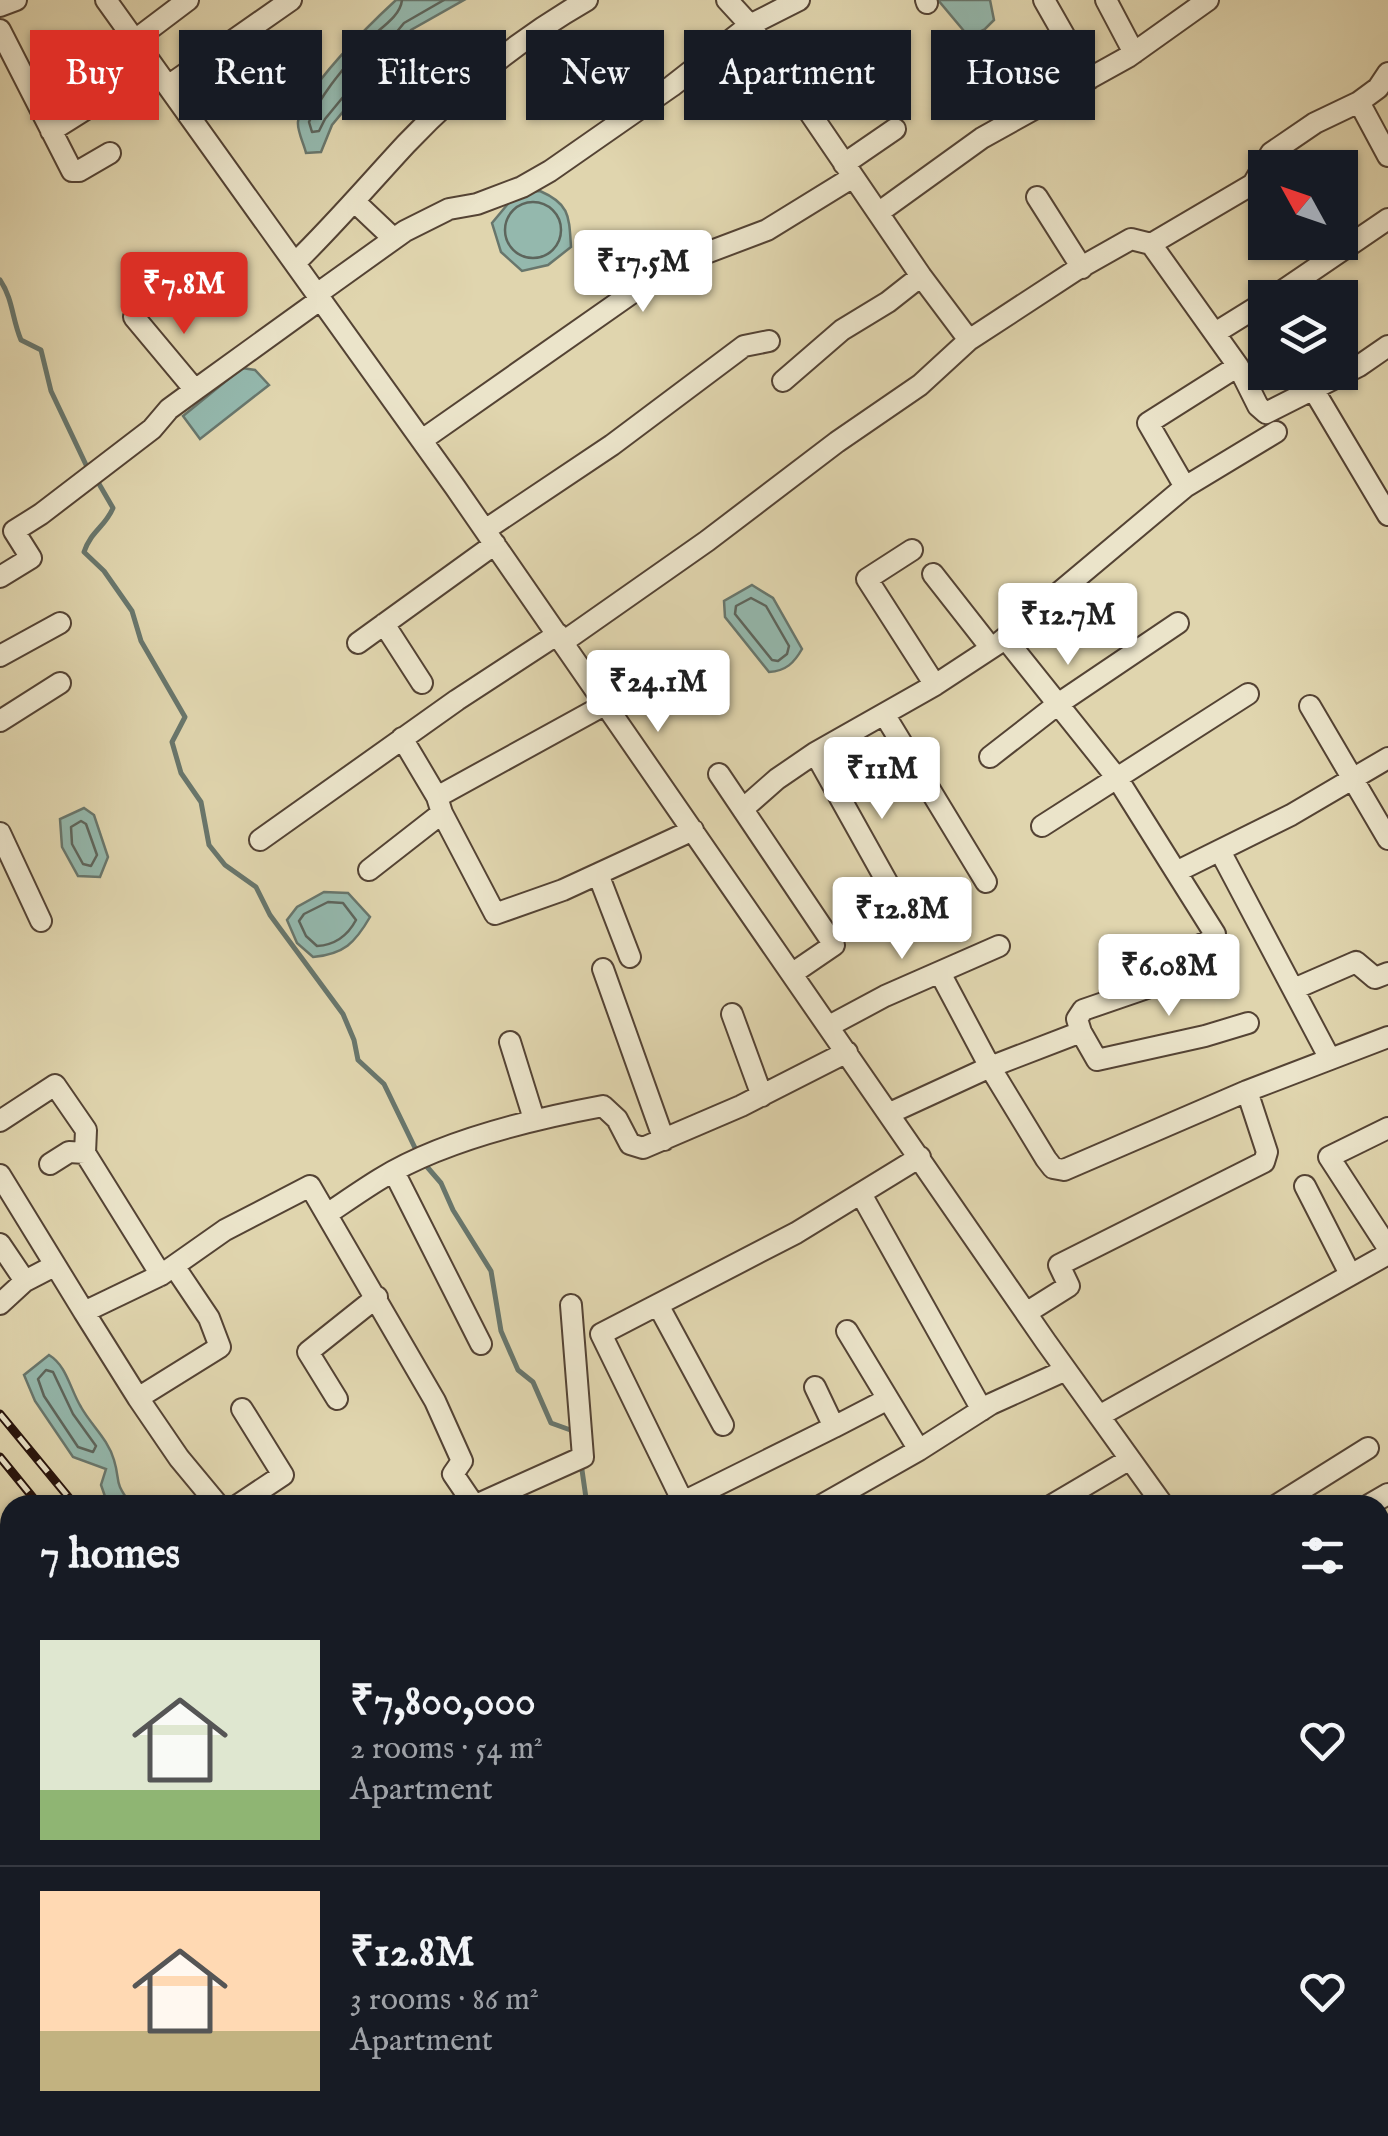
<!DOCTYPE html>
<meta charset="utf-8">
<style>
:root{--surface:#171b24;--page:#242831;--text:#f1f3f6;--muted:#9ea1a6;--line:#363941;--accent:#d93025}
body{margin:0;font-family:"IM FELL English",serif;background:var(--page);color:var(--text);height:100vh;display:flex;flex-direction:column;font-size:38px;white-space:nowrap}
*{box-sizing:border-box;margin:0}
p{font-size:32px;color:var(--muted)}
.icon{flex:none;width:55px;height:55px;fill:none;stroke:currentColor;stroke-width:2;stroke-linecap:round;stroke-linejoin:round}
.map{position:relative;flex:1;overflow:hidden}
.sheet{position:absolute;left:0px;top:1495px;width:1390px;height:642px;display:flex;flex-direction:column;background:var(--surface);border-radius:30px 30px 0 0;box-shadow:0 2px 8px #0004}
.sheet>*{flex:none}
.top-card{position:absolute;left:30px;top:30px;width:1330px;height:90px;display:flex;gap:20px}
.needle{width:65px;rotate:310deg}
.tools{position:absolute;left:1248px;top:150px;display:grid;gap:20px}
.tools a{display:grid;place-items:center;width:110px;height:110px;border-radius:0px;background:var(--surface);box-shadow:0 2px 8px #0004;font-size:50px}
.price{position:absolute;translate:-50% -85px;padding:0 22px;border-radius:10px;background:#fff;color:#222;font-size:32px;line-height:65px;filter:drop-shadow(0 2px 5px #0008)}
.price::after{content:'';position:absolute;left:50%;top:60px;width:30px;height:22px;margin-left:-15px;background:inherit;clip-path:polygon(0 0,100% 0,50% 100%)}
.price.selected{background:var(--accent);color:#fff}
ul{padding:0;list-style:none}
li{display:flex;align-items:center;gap:30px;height:250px;padding:0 40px}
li+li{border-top:2px solid var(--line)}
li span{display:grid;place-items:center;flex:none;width:280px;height:200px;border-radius:0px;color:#555}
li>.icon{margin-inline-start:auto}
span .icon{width:120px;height:120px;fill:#fffc;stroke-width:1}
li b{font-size:42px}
h2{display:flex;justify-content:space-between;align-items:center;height:120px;padding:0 40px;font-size:42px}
.tag{padding:0 35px;border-radius:0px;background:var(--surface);box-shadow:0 2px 8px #0004;font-size:35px;line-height:90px}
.tag.selected{background:var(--accent);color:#fff}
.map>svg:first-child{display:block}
</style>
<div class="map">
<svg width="1388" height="2136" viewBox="0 0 1388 2136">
<rect width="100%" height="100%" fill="#e0d5ae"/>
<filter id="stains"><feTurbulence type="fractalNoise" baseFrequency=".002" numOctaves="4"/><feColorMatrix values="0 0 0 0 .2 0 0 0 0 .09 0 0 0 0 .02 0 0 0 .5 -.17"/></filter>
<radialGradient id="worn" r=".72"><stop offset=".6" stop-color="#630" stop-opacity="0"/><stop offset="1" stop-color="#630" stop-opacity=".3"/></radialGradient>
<path fill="#94b8ad" stroke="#68766c" stroke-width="2.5" d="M 396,0 L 464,0 L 411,30 L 332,125 L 321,152 L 306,153 C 304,144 297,131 298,122 C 300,92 373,21 396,0 Z
M 938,0 L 990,0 L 994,20 L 985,29 L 969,37 Z
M 867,43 L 883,43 L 902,73 L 874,95 L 845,111 L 826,71 Z
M 987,53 L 1010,62 L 1027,82 L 1025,97 L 1012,112 L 989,113 L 965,76 L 969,62 Z
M 540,191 C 570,204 569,216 571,247 L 548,265 L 522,271 L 501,252 L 492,223 L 517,193 Z
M 242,368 L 255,370 L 269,385 L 200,439 L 183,416 Z
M 752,585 L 773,598 L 802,649 C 794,663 786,671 769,672 L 725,617 L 724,601 Z
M 84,808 L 94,815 L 108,857 L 100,877 L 78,876 L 62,847 L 60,819 Z
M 324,892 L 348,893 L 370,917 C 355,943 344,954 313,957 L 297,943 L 287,920 L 297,907 Z
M 49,1355 C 67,1366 70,1389 81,1407 C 91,1425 108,1439 114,1460 C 121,1483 113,1480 130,1503 L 146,1500 L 151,1505 L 108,1505 L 101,1485 L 106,1469 L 73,1457 L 35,1401 L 24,1375 Z"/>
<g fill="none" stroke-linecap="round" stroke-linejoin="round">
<path stroke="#5d655c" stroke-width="2.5" d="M 402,0 C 400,18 378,29 366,42 C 345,67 322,92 309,122 L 312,132 L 319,131 L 325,119 L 404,23 L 444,0
M 871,53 L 878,55 L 886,72 L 869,86 L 849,94 L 841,74 Z
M 989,64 L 1004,70 L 1016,85 L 1015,93 L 1007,102 L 994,102 L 977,76 L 978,69 Z
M505 230a28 28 0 1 1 56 0a28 28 0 1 1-56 0Z
M 751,598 L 766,606 L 789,646 L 787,654 L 778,661 L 772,660 L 735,614 L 736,606 Z
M 81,821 L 86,824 L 97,855 L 91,866 L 83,864 L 72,844 L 71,827 Z
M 328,902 L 343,903 L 356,920 C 348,935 335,945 317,946 L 306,936 L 299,921 L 304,914 Z
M 46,1370 L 53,1372 L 73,1414 L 96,1446 L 93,1452 L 78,1447 L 44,1396 L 38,1379 Z"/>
<path stroke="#68766c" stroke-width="5" d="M 0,280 C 13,299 12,319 21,340 L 41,350 L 51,391 L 88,469
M 95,477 L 113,508 C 105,527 91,531 84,552 L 104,571 L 132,611 L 141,641 L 185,717 L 172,742 L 181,773 L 201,802 L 209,845 L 225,865 L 256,887 L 270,915 L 343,1014 L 354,1040 L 358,1060 L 384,1084 L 417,1152
M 422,1161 L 441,1183 L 453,1210 L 491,1271 L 501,1331 L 518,1370 L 533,1382 L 551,1423 L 576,1432
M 581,1463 L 587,1505
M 1380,1739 L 1388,1740"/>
<defs>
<path id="minor" d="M 106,0 L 455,487 L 1046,1342 L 1163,1505
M 727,0 L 750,25 L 921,276 L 969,340 L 1076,270 L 1131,239 L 1151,244 L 1238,366 L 1258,406 L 1266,413 L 1359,366 L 1388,346
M 926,0 L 927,3
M 1044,0 L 1089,79
M 1106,0 L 1134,53
M 0,6 L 16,0
M 0,30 L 72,171 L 79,171 L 110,153
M 135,40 L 188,0
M 168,86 L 291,0
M 1359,102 L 1388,156
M 51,131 L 86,109
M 844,164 L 895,129
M 1037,197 L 1082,268
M 355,202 L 394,239
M 878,213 L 982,138 L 1128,57 L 1208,0
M 1151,244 L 1253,184 L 1271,153 L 1315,123 L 1359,102 L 1378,88 L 1388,73
M 295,263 C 334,225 369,184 406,144 C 458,89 521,38 587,0
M 317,294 L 405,231 L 449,209 L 477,204 L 522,187 L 550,171 L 672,86 L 750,25 L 799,0
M 1272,298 L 1388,219
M 134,317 L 195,390
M 1215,333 L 1265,302
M 783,381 L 842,330 L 888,302 L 921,276
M 1313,389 L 1388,515
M 422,440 L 669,267 L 767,230 L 853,177
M 1185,487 L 1276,432
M 485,530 L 612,445 L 744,346 L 769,341
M 912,550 L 867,579 L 935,685
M 933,574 L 991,648
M 0,577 L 31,558 L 14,531 L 41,514 L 152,429 L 169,409 L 195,390 L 321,299
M 384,624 L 422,683
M 1005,638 L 1117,778 L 1176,872 L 1291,815 L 1388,758
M 563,642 L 707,541 L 837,442 L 920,385 L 969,340
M 358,643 L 495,544
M 0,656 L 60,623
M 1310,706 L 1388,839
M 884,714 L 986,882
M 0,721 L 60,683
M 402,738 L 437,797
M 815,753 L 906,916
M 990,757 L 1058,704 L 1178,623
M 719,774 L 834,945 L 793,973
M 744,808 L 777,779 L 815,753 L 935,685 L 999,643 L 1185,487 L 1148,423 L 1238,366
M 442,813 L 495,914 L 563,890 L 693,830
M 1042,826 L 1248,694
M 0,833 L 41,921
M 260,840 L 457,700 L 558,634
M 1220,851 L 1330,1059
M 369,870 L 442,813 L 437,797 L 606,704
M 598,874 L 630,957
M 603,969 L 664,1140
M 940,973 L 990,1067 L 1046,1159 L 1053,1168 L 1064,1170 L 1247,1091 L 1388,1037
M 1294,989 L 1356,962 L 1375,978 L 1388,973
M 732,1014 L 762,1096
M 829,1026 L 885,996 L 999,946
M 1081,1032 L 1097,1060 L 1205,1036 L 1248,1023
M 510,1042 L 534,1119
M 890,1113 L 990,1067 L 1081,1032 L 1077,1019 L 1083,1010 L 1179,977 L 1175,956 L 1214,939 L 1215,934 L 1176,872
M 0,1121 L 55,1085 L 86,1130 L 85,1153 L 161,1275
M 1388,1128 L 1329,1157 L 1388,1248
M 50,1164 L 69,1152 L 85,1153
M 394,1172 L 481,1344
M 0,1175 L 84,1312 L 161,1275 L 225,1230 L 310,1186 L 435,1401 L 462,1461 L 453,1474 L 474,1505
M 1305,1186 L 1350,1274
M 861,1194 L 982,1410
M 327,1214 C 345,1202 362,1190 380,1179 C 441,1141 533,1119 603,1106 L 617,1119 L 630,1144 L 643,1148 L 741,1106 L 847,1052
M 0,1244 L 25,1281
M 174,1266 L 209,1318 L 220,1347 L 138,1398 L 179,1458 L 218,1505
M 0,1304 L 25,1281 L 54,1266
M 658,1305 L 723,1425
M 84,1312 L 138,1398
M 1026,1313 L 1069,1286 L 1059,1265 L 1264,1162 L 1267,1152 L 1247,1091
M 847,1331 L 919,1450
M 337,1399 L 308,1352 L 377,1297
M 1099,1416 L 1388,1254
M 834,1427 L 888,1399
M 683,1502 L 601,1334 L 796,1233 L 920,1157
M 238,1505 L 283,1475 L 242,1409
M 476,1505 L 583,1457 L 571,1305
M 677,1505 L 834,1427 L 815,1387
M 822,1505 L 919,1450 L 991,1404 L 1066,1370
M 1052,1505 L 1130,1459
M 1277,1505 L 1368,1448
M 1369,1505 L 1388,1494
M 1380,1653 L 1388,1648
M 0,1658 L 10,1649
M 1380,1776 L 1388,1771
M 0,1817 L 10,1809
M 0,1844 L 10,1855
M 1380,1875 L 1388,1870
M 0,1909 L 10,1902
M 1380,1964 L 1388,1958
M 1380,2087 L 1388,2086
M 82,2128 L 87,2136
M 141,2128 L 146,2136
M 192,2128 L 197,2136
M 1175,2128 L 1179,2136
M 379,2136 L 392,2128 L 407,2130 L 412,2136
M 581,2136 L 595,2128
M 852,2136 L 864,2128
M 925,2136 L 937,2128
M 1049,2136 L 1061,2128
M 1212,2136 L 1226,2128"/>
</defs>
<use href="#minor" stroke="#544334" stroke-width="24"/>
<use href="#minor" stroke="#ebe4ca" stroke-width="20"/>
<defs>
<path id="rail" d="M 0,1414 L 75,1505
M 0,1457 L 39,1505
M 535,2128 L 543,2136
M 567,2128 L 574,2136"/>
</defs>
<use href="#rail" stroke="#26120b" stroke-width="9"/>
<use href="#rail" stroke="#ebe4ca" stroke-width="5" stroke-dasharray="15" stroke-linecap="butt"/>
</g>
<rect width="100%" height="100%" filter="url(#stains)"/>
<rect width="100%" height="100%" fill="url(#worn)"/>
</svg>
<div class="tools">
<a><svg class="needle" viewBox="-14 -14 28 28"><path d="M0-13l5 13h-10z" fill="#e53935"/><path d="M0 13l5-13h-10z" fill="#9ea1a6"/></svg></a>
<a><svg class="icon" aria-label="layers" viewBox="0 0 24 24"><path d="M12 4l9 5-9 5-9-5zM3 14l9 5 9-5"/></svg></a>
</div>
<b class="price" style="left:643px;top:315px">₹17.5M</b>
<b class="price selected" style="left:184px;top:337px">₹7.8M</b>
<b class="price" style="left:1068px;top:668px">₹12.7M</b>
<b class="price" style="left:658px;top:735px">₹24.1M</b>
<b class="price" style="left:882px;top:822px">₹11M</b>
<b class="price" style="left:902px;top:962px">₹12.8M</b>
<b class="price" style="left:1169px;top:1019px">₹6.08M</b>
<div class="top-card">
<a class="tag selected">Buy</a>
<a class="tag">Rent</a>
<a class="tag">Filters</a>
<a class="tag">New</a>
<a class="tag">Apartment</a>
<a class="tag">House</a>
</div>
<section class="sheet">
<h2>7 homes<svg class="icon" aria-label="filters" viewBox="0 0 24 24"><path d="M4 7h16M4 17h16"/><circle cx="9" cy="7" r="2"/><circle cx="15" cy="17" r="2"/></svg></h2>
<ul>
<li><span style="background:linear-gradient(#dfe7d0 75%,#8fb573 0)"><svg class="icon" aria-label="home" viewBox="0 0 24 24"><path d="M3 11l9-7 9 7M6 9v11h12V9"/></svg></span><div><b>₹7,800,000</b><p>2 rooms · 54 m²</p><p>Apartment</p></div><svg class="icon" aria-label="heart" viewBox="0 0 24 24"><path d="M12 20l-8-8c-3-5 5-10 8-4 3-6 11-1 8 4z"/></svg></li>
<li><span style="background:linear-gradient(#ffd9b3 70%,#c2b280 0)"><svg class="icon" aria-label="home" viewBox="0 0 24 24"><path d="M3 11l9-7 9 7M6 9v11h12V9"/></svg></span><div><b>₹12.8M</b><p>3 rooms · 86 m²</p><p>Apartment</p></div><svg class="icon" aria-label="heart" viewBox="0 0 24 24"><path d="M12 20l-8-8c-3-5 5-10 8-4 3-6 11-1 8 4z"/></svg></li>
</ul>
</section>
</div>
